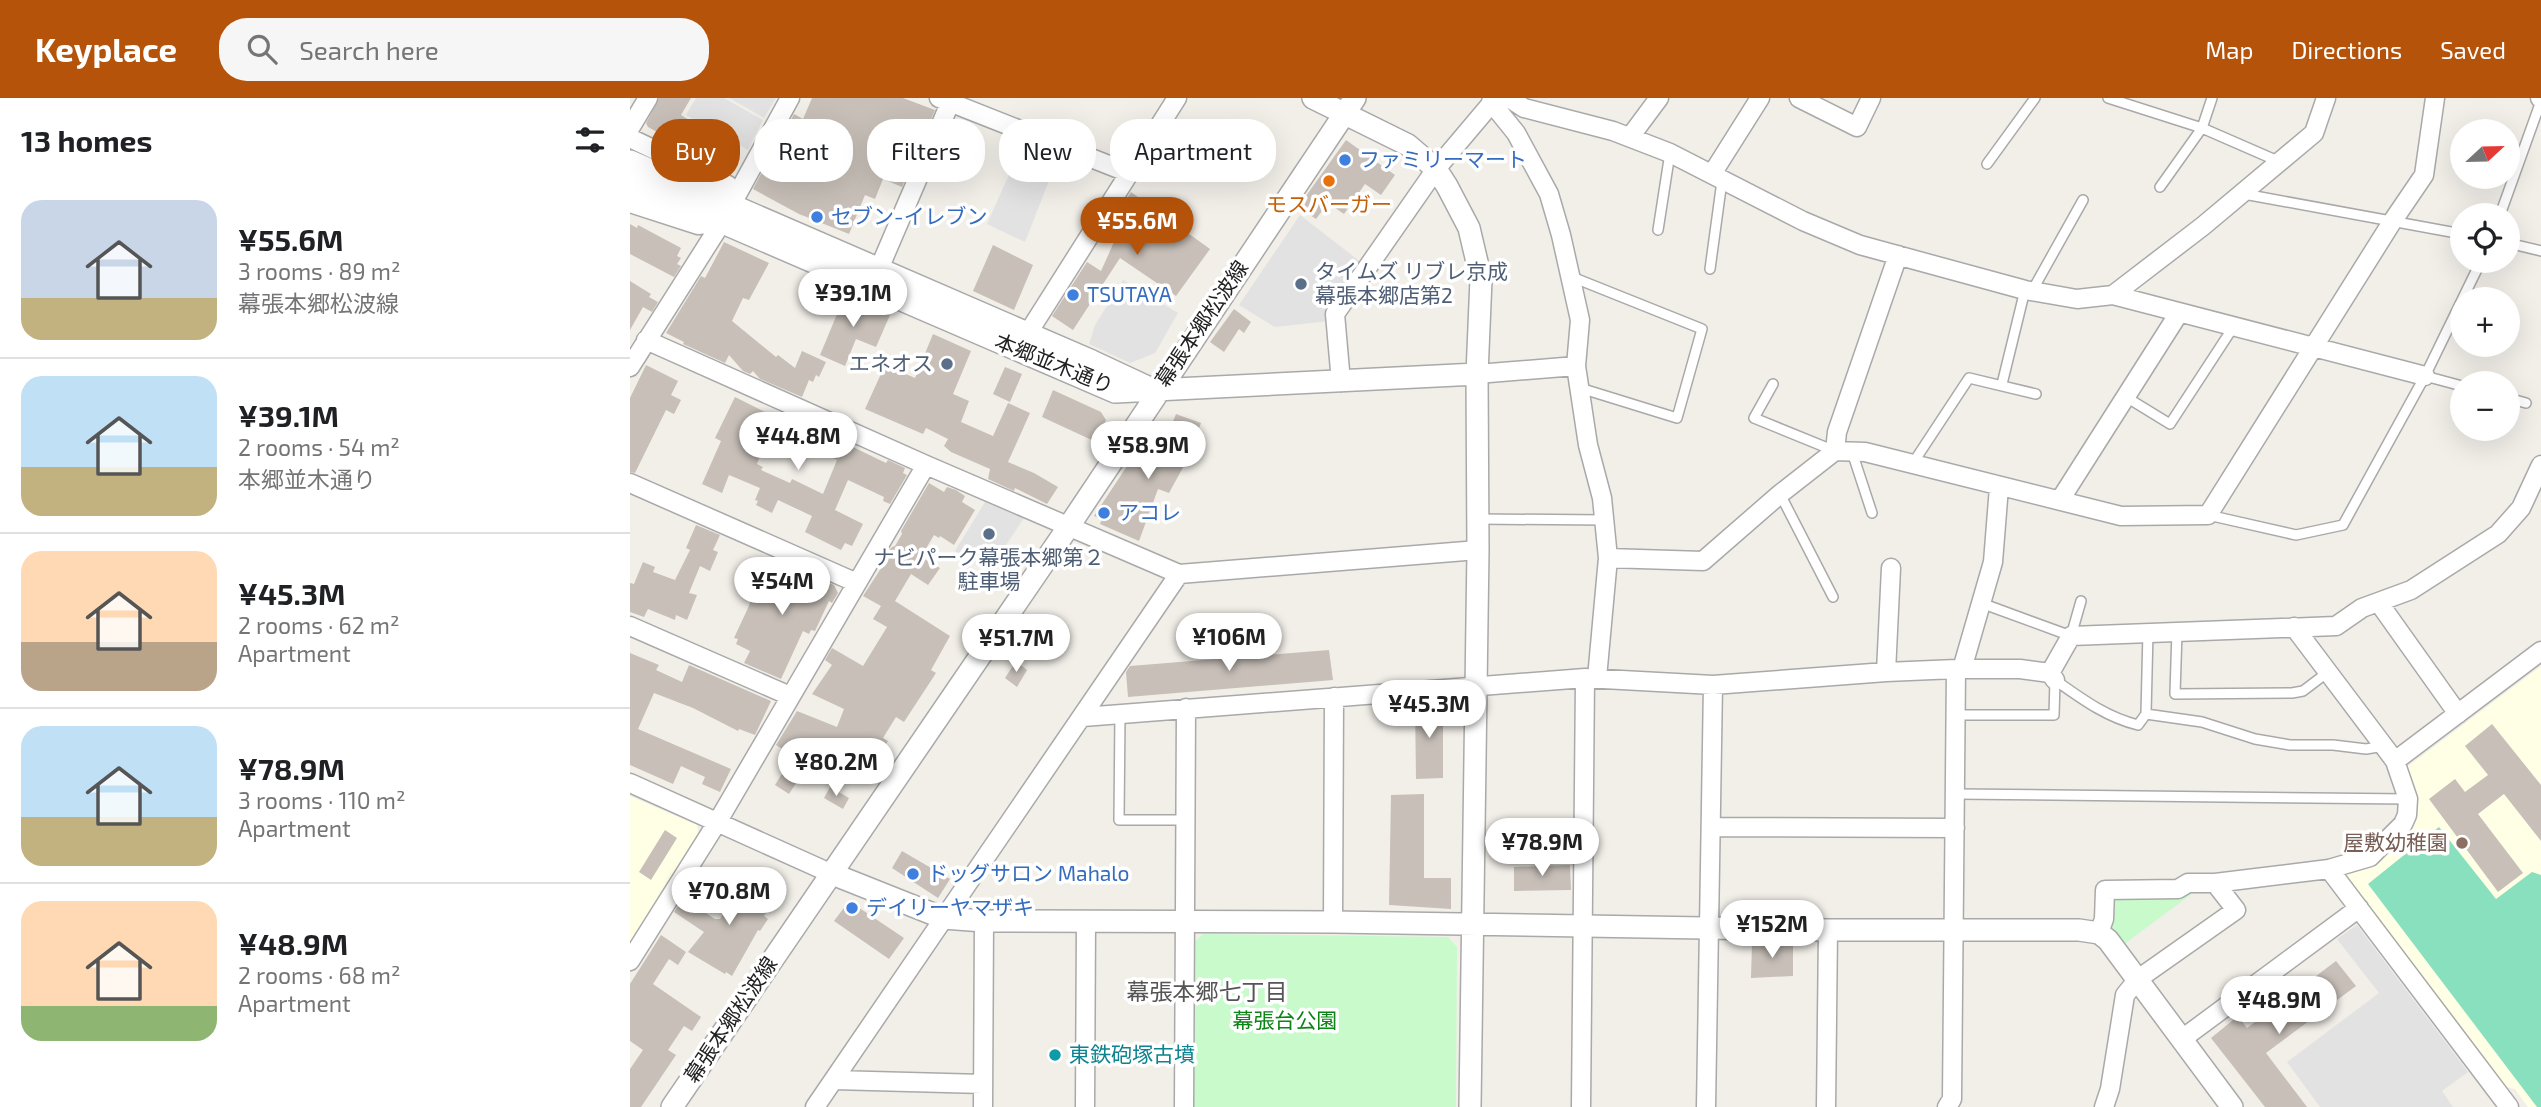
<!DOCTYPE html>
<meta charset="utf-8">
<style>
:root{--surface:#fff;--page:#f6f6f6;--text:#202124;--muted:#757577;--line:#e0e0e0;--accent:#b45309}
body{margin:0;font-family:"Exo 2","Noto Sans JP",sans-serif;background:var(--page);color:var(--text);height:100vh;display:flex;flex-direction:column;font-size:26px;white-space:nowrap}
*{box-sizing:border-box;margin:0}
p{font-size:23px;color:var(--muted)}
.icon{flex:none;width:38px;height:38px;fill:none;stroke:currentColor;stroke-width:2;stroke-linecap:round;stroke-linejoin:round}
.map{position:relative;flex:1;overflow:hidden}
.sheet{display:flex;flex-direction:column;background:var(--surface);width:630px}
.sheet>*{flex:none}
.banner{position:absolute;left:21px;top:21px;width:665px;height:63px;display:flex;gap:14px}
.needle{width:46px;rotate:68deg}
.buttons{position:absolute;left:1820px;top:21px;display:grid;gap:14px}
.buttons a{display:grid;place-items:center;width:70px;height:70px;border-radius:50%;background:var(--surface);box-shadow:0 7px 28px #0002;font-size:35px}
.price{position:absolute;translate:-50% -60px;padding:0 16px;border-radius:24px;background:#fff;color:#222;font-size:23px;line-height:46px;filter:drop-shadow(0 2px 4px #0008)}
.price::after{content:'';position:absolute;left:50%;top:42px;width:21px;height:16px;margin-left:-10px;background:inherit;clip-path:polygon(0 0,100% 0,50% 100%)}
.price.on{background:var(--accent);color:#fff}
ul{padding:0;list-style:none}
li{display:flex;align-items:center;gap:21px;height:175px;padding:0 21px}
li+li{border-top:2px solid var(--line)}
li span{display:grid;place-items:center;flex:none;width:196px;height:140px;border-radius:21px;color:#555}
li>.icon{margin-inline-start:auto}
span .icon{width:84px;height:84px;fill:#fffc;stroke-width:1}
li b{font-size:30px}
h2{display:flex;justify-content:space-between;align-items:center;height:84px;padding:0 21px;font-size:30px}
.tag{padding:0 24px;border-radius:28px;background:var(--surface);box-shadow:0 7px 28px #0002;font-size:24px;line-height:63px}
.tag.on{background:var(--accent);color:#fff}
header{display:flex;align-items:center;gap:42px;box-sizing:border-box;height:98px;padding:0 35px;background:var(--accent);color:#fff}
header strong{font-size:33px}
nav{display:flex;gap:38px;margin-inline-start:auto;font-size:24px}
.search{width:490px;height:63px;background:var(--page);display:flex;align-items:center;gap:18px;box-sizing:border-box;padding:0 24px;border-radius:28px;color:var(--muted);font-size:26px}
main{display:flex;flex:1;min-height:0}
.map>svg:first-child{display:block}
</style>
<header>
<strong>Keyplace</strong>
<div class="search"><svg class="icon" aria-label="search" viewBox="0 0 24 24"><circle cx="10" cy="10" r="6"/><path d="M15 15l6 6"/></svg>Search here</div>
<nav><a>Map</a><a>Directions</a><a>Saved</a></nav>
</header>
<main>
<section class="sheet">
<h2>13 homes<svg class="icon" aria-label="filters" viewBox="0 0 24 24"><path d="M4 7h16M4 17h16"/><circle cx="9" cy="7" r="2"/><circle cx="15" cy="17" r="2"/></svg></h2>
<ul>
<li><span style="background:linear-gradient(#c9d6e8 70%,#c2b280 0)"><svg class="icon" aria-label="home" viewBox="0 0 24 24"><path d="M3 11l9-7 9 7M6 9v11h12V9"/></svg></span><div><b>¥55.6M</b><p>3 rooms · 89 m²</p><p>幕張本郷松波線</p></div></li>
<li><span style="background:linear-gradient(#bfe0f5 65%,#c2b280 0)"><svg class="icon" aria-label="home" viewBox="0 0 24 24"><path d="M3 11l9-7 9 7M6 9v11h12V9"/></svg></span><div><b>¥39.1M</b><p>2 rooms · 54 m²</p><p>本郷並木通り</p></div></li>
<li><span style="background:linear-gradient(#ffd9b3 65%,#b9a48a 0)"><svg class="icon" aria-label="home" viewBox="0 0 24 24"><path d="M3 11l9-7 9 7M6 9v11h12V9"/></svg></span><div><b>¥45.3M</b><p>2 rooms · 62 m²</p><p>Apartment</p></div></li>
<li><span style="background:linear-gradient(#bfe0f5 65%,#c2b280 0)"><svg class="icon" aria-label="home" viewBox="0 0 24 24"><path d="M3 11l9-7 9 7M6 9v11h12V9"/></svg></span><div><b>¥78.9M</b><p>3 rooms · 110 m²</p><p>Apartment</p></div></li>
<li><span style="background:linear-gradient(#ffd9b3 75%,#8fb573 0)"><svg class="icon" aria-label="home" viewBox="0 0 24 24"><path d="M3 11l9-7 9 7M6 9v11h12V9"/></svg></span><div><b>¥48.9M</b><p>2 rooms · 68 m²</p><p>Apartment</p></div></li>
</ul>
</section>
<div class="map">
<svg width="1911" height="1009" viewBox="0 0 1911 1009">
<rect width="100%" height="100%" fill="#f2efe9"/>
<path fill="#ffffe5" d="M 1911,568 L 1911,1009 L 1898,1009 L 1885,991 L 1872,988 L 1712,777 L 1741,768 L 1784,722 L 1787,703 L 1777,669 Z
M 0,698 L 67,727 L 69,739 L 0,849 Z"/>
<path fill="#c8facc" d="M 1563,795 L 1493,847 L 1479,828 L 1480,801 L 1487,796 Z
M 573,836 L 818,839 L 827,849 L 826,1009 L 563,1009 L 565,843 Z"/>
<path fill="#88e0be" d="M 1809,729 L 1866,801 L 1902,774 L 1911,777 L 1911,1009 L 1907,1009 L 1738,786 Z"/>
<path fill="#e2e2e2" d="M 66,0 L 94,0 L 133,22 L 118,52 L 56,17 Z
M 99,0 L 146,0 L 134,20 Z
M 393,45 L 429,57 L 395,144 L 357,126 Z
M 670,117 L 732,165 L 700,223 L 645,229 L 609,207 Z
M 493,182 L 548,215 L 525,255 L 500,265 L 459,246 L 465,227 Z
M 355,404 L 394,420 L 358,474 L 325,453 Z
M 1727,827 L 1838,974 L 1812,993 L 1823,1009 L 1690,1009 L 1657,964 L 1749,895 L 1707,841 Z"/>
<path fill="#c7bfb8" d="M 29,0 L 61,0 L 51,17 L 104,50 L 94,67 L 62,48 L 60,52 L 18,29 L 16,25 Z
M 182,0 L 273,0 L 305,12 L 272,89 L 253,81 L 245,101 L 235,97 L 219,136 L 169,116 L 123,91 L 140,59 L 164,71 L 175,47 L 153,37 L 164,16 L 173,21 Z
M 716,42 L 765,77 L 751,97 L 735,86 L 714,116 L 698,105 L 686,121 L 668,109 Z
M 501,94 L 580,151 L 546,198 L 490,160 L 443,232 L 422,218 L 457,164 L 471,173 L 484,144 L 474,136 Z
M 0,126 L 7,130 L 8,127 L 51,150 L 47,158 L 51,160 L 47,166 L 51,168 L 44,179 L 0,156 Z
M 94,144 L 139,165 L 119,202 L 113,200 L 102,223 L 146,259 L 148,257 L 165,270 L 172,253 L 196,264 L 189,279 L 186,277 L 183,284 L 179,282 L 172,299 L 130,281 L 123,273 L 120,276 L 113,273 L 99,257 L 95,265 L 53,246 L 54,244 L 36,235 L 71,178 L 75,180 Z
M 363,147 L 403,167 L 384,212 L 343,193 Z
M 0,183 L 21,196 L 19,199 L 28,204 L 22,214 L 13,209 L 0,232 Z
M 215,197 L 260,217 L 246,249 L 226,241 L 215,268 L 190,257 Z
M 604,211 L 621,224 L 614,235 L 609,231 L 594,254 L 580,244 Z
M 303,236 L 341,253 L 323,296 L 339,303 L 331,324 L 363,338 L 378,305 L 400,315 L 378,364 L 404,375 L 428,389 L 417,406 L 385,390 L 384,393 L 358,381 L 360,371 L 321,354 L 314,348 L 318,341 L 296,330 L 293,336 L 235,311 L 255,267 L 285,280 Z
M 16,267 L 48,283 L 41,297 L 51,302 L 44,316 L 36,312 L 5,375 L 0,374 L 0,300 Z
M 375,269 L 392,276 L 380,304 L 363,296 Z
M 423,292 L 471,314 L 476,322 L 466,344 L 412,319 Z
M 105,299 L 179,336 L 169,353 L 139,336 L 127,366 L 133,369 L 131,372 L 160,385 L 162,381 L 193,396 L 207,362 L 200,359 L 202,354 L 190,348 L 196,336 L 256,365 L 258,362 L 275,370 L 273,375 L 277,377 L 260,406 L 253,403 L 254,399 L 218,382 L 205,412 L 233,426 L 222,448 L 215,445 L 211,452 L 175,434 L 182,418 L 148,402 L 142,415 L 126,407 L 128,403 L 125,402 L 130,390 L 99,377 L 92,395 L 72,386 L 91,343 L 85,340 Z
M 546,316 L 571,325 L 556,364 L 539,395 L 528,391 L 509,443 L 470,426 L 472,421 L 464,418 L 505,356 L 526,365 Z
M 299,385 L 314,394 L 317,389 L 326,392 L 335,398 L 332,404 L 345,412 L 324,447 L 310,438 L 309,440 L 304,437 L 291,459 L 310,470 L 298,487 L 281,476 L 265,503 L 320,538 L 301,572 L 306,575 L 274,624 L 266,619 L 253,640 L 258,643 L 247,660 L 231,650 L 209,684 L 179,665 L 159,696 L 145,687 L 163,658 L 146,647 L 167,613 L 207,629 L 214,611 L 182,596 L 202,567 L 195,562 L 202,550 L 233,568 L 257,529 L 243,521 L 251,508 L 233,498 L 259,458 L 258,454 L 262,449 L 265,448 L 272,436 L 271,433 Z
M 66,427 L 90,437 L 83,452 L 88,454 L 80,473 L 70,468 L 59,495 L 67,497 L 57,522 L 46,517 L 45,522 L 18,511 L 14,519 L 0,514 L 0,485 L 4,486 L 13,464 L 25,469 L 23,474 L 45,482 L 60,452 L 56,450 Z
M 144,464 L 171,477 L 172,473 L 204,487 L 208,495 L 202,505 L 199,503 L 185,533 L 181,532 L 179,536 L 173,533 L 151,581 L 114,565 L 120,553 L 106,546 L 108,541 L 104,540 L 118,510 L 135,467 L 142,470 Z
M 699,552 L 703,582 L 498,599 L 496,574 L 500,568 Z
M 0,555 L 29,567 L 26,572 L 52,584 L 59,567 L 141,603 L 125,637 L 109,631 L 108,633 L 63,610 L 24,595 L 8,631 L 101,671 L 90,694 L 72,686 L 75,679 L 51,668 L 43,686 L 0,667 Z
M 386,563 L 397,572 L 387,589 L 375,580 Z
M 813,603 L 813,680 L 786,681 L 785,605 Z
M 1862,626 L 1911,687 L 1911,743 L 1874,696 L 1848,716 L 1893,775 L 1868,794 L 1799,701 L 1825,681 L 1835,694 L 1858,677 L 1835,648 Z
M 200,689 L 219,700 L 213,711 L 194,700 Z
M 794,696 L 794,780 L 821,780 L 821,811 L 759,807 L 761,697 Z
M 35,732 L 47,740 L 21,782 L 9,774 Z
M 272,753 L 320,781 L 308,800 L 262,770 Z
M 940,767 L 941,792 L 884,793 L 884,769 Z
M 118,777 L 142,792 L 138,799 L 143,803 L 134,818 L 138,821 L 130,833 L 128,832 L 102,878 L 96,874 L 95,876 L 58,854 L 74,834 L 44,814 L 53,800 L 85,821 L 90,821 L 93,816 L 95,817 Z
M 219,803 L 274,840 L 259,861 L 204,823 Z
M 31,837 L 56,854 L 48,867 L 39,861 L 23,886 L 71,919 L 62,933 L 54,928 L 38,952 L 46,957 L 11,1009 L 0,1009 L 0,971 L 13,952 L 0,943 L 0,886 Z
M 1122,845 L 1163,845 L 1163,878 L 1121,880 Z
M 1706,863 L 1726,888 L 1636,955 L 1677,1009 L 1635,1009 L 1581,940 L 1608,918 L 1617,930 Z"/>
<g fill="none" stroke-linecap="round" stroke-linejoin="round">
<defs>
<path id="service" d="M 1478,0 L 1572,30 L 1650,64
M 1357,66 L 1405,0
M 1530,89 L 1572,30 L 1582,0
M 1614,96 L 1832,136
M 1870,117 L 1911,3
M 1028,132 L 1040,55
M 1878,145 L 1911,153
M 1080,171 L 1092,83
M 942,179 L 1072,231 L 1047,320 L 950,290
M 1402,193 L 1453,102
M 1795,278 L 1832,288
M 1143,286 L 1124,320 L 1205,353
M 1372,286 L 1395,192
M 1496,299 L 1540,326 L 1604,228
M 1878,300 L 1896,305
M 1222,354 L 1242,415
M 1283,365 L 1339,280 L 1406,296
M 1150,396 L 1203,499
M 1578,417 L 1666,437 L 1713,427 L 1795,278 L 1851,163
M 848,421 L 975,422
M 1351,505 L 1441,538 L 1451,503
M 1547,533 L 1545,596 L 1662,595 L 1673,593 L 1698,574
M 1425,582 C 1452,601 1476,619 1508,627 L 1516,616 L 1518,534
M 490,616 L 489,722 L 556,722
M 1516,616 L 1572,624 L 1625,641 L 1660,647 L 1703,647 L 1736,651 L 1754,648
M 1327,617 L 1424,617 L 1425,582
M 1326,696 L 1778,701"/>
<path id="minor" d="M 309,0 L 499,75
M 879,0 L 894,10 L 983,33 L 1040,55 L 1173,123 L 1230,147 L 1395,192 L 1447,201 L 1483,197 L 1795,278
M 1169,0 L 1227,29 L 1241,0
M 1910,0 L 1911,0
M 861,4 L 886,35 L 919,96 L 931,137 L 950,222 L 946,268 L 958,347 L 972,400 L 978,460 L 967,580
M 0,30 L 18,0
M 1000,39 L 1029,0
M 0,40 L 98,87 L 101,107
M 1082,76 L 1130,0
M 0,105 L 68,127 L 92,124
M 249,171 L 320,5
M 1483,197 L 1573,128 L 1684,35 L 1696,0
M 398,235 L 547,0
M 16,242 L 296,367 L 549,476 L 848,452
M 0,269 L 92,124 L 160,0
M 847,276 L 946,268
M 711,284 L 705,216 L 806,71 L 866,0
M 1205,353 L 1207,334 L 1268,157
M 0,385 L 227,485
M 1430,402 L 1549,215
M 978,460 L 1073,463 L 1150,396 L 1205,353 L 1235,354 L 1491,418 L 1578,417 L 1762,124 L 1794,77 L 1805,0
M 1749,505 L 1828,616
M 0,528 L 160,598
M 1332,571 L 1363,464 L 1369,389
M 1256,574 L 1261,470
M 1420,575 L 1441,538 L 1706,528 L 1732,510 L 1781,492 L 1868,436 L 1891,410 L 1911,367
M 453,619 L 955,580 L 1083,587 L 1256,574 L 1326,571 L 1390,571 L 1420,575 L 1425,582
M 1765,663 L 1911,553
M 0,685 L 200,775
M 1081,729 L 1325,730
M 1699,771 L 1879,1009
M 703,824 L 704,599
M 1469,835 L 1474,821 L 1475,792 L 1548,791 L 1558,785 L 1585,785 L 1699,771 L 1740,759 L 1773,726 L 1777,717 L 1778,701 L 1765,663 L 1664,529
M 0,863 L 88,723 L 296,367
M 1552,941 L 1729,810
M 204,982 L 353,986
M 185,1009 L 549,476
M 353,1009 L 354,823
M 455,1009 L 456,824
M 554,1009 L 556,610
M 951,1009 L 955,580
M 1076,1009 L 1083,587
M 1196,1009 L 1198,832
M 1317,1009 L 1322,1001 L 1326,571
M 1474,1009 L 1480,991 L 1495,897 L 1508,881 L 1606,812 L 1585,785"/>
<path id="tertiary" d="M 683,0 L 778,47 L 806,71 L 817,88 L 839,130 L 851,181 L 847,276 L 848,452 L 840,1009
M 0,63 L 462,263 L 522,291
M 0,85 L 485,294 L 847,276
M 200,775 L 313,820 L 354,823 L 703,824 L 1198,832 L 1449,832 L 1469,835 L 1478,842 L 1602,1009
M 42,1009 L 439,428 L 725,0"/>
</defs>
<use href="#service" stroke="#a9a9a9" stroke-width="12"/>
<use href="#minor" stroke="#a9a9a9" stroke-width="21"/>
<use href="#tertiary" stroke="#a9a9a9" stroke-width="24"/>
<use href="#service" stroke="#fff" stroke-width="9"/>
<use href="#minor" stroke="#fff" stroke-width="18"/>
<use href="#tertiary" stroke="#fff" stroke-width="21"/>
</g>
<g fill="#3f7fe0" stroke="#fff" stroke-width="2.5">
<circle cx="715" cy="62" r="7"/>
<circle cx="187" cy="119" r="7"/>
<circle cx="443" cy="197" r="7"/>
<circle cx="474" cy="415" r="7"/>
<circle cx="283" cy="776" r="7"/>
<circle cx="222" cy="810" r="7"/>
</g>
<circle fill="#e8710a" stroke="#fff" stroke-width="2.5" cx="699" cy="83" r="7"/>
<g fill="#5c6f8a" stroke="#fff" stroke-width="2.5">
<circle cx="671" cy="186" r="7"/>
<circle cx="317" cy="266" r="7"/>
<circle cx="359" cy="436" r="7"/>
</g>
<circle fill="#8d6e63" stroke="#fff" stroke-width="2.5" cx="1832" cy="745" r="7"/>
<circle fill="#0f9aa8" stroke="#fff" stroke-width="2.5" cx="425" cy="957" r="7"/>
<g text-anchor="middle" stroke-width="7" stroke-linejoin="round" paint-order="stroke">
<g font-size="21" fill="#366cbe" stroke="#fff" text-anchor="start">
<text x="729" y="69">ファミリーマート</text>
<text x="201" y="126">セブン-イレブン</text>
<text x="457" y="204">TSUTAYA</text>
<text x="488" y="422">アコレ</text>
<text x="297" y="783">ドッグサロン Mahalo</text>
<text x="236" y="817">デイリーヤマザキ</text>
</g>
<g font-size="21" fill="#c56008" stroke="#fff">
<text x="699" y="114">モスバーガー</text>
</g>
<g font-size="21" fill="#4e5e75" stroke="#fff" text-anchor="start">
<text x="685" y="181">タイムズ リブレ京成<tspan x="685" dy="24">幕張本郷店第2</tspan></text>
<text x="303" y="273" text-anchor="end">エネオス</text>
<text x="359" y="467" text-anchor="middle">ナビパーク幕張本郷第２<tspan x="359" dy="24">駐車場</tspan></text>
</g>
<g font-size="21" fill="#222" stroke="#fff">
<text transform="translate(572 226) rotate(-56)" y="7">幕張本郷松波線</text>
<text transform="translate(424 266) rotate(22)" y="7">本郷並木通り</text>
<text transform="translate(101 922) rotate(-56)" y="7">幕張本郷松波線</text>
</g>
<g font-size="21" fill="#785e54" stroke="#fff" text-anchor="end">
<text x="1818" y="752">屋敷幼稚園</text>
</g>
<g font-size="21" fill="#0c8416" stroke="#fff">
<text x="655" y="930">幕張台公園</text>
</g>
<g font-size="21" fill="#0d838f" stroke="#fff" text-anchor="start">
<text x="439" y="964">東鉄砲塚古墳</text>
</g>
<g font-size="23" fill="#555" stroke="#fff">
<text x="577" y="902">幕張本郷七丁目</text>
</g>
</g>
</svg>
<div class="buttons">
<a><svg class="needle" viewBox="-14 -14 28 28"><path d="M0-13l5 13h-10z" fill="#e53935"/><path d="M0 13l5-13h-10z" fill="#757577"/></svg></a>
<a><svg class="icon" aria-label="locate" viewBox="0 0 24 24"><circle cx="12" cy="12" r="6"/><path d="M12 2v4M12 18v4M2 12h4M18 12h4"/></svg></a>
<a>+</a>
<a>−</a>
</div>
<b class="price on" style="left:507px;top:159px">¥55.6M</b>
<b class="price" style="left:223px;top:231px">¥39.1M</b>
<b class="price" style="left:168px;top:374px">¥44.8M</b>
<b class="price" style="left:518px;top:383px">¥58.9M</b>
<b class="price" style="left:152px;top:519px">¥54M</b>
<b class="price" style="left:599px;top:575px">¥106M</b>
<b class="price" style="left:386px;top:576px">¥51.7M</b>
<b class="price" style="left:799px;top:642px">¥45.3M</b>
<b class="price" style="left:206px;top:700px">¥80.2M</b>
<b class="price" style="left:912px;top:780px">¥78.9M</b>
<b class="price" style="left:99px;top:829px">¥70.8M</b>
<b class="price" style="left:1142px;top:862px">¥152M</b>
<b class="price" style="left:1649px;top:938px">¥48.9M</b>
<div class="banner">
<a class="tag on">Buy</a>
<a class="tag">Rent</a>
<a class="tag">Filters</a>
<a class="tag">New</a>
<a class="tag">Apartment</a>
</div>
</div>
</main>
